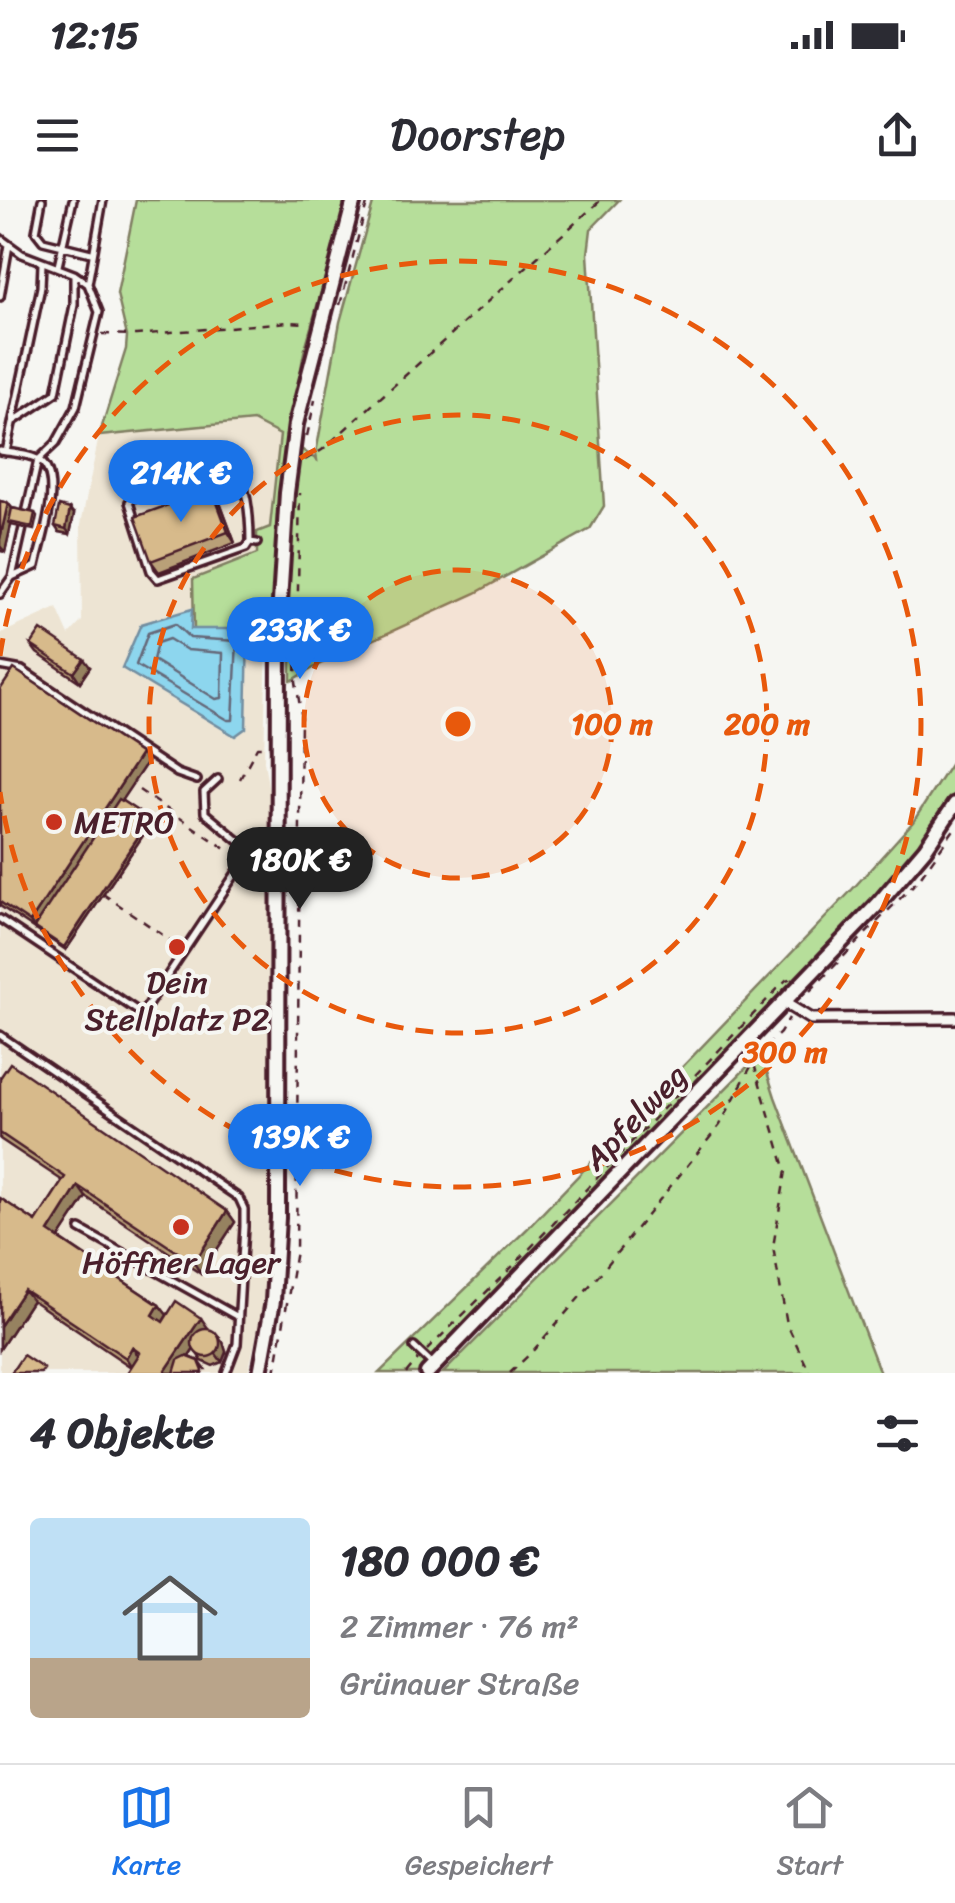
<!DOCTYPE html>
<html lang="de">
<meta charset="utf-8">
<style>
:root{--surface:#fff;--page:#f7f7f7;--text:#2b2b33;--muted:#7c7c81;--line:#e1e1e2;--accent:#1a73e8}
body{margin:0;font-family:Sriracha,sans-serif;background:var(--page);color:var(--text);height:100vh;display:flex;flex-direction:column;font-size:38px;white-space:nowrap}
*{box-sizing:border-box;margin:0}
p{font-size:32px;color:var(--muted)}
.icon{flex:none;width:55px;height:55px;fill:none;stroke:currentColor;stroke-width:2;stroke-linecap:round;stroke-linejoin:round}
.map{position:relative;height:1173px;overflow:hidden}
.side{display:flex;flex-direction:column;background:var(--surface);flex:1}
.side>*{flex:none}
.price{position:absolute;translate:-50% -85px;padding:0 22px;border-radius:35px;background:var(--accent);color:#fff;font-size:32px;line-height:65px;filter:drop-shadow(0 2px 5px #0008)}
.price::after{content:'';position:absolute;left:50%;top:60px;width:30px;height:22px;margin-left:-15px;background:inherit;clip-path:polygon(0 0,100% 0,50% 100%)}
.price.selected{background:#222;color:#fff}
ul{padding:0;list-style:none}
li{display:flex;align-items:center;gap:30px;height:250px;padding:0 30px}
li+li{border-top:2px solid var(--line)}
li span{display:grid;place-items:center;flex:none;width:280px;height:200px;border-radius:10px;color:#555}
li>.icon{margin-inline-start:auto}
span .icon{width:120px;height:120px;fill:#fffc;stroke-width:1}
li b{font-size:42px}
h2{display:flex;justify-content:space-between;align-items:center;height:120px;padding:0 30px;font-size:42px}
.status{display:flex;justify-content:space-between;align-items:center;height:70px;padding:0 50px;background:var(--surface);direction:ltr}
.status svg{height:28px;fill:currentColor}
header{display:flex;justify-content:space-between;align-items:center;height:130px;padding:0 30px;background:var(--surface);font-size:45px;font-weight:600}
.dock{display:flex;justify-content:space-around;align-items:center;height:140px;border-top:2px solid var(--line);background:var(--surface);font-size:28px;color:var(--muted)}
.dock a{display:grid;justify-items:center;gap:5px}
.dock .selected{color:var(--accent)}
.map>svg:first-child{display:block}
</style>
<div class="status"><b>12:15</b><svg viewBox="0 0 49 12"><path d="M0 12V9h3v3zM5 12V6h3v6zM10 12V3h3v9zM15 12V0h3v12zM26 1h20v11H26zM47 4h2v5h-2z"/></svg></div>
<header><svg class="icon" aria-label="menu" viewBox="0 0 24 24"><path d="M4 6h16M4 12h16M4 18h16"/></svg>Doorstep<svg class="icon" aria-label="share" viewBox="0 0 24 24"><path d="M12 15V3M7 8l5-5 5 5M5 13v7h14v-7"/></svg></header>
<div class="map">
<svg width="955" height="1173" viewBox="0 0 955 1173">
<rect width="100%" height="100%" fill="#f6f6f2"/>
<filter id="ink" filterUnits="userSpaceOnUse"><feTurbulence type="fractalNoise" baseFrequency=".01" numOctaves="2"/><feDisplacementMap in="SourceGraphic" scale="20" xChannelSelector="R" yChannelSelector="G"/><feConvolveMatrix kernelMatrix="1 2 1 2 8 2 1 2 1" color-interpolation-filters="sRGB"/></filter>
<g filter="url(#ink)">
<path fill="#ede4d3" d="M 253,221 L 280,235 L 257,430 L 267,429 L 264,561 L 271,604 L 270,996 L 265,1099 L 248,1173 L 0,1173 L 0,434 L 57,408 L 69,435 L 82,421 L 81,324 L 99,236 Z"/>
<path fill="#b6de9a" stroke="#807e62" stroke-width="2.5" d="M 136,0 L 347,0 L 304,152 L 288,240 L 317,260 L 316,253 L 340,122 L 374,0 L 619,0 L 591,29 L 588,54 L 604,306 L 590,329 L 476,393 L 322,463 L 291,481 L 291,428 L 194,431 L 193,379 L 257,354 L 257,332 L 270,327 L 280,235 L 253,221 L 99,236 L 126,149 L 127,136 L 117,94 Z
M 955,557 L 955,594 L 890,685 L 420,1173 L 379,1173 L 527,1029 L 849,693 L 913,622 Z
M 771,848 L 765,866 L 775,897 L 880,1173 L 443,1173 L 755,859 Z"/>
<path fill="#8dd6ee" stroke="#728da0" stroke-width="2.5" d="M 192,409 L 191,429 L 248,429 L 246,528 L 235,536 L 122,468 L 141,424 Z"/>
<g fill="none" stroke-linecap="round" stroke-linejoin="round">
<path stroke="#656879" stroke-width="2.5" d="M 175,424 L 190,438 L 237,441 L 233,520 L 228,520 L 136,465 L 148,433 Z
M 169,439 L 187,450 L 223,453 L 222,498 L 216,499 L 153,460 L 157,443 Z"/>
<defs>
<path id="lane" d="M 42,0 L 36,32 L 43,41 L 91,53
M 0,38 L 22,54 L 74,74 L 88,84 L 99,112 L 76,207 L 56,243 L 38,260 L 26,313
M 58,66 L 73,0
M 88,84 L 103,0
M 0,97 L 9,45
M 14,221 L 56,193 L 74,105 L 74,74
M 0,251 C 11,253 30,254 39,260 C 65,277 41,341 36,366 L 12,377
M 6,252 L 41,87 L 42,63
M 250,342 C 250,320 248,275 228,263 L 138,294 L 129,302 L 151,371 L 158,379 L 246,348 L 250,342 L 257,343
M 0,394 L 12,377 L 23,328
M 0,466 L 22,470 L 177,573 L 197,580
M 0,719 L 142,814 L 244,661 L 245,646 L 205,613 L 204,592 L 218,579
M 0,835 L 239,998 L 244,1009 L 244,1027 L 237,1144 L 226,1173
M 80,1029 L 238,1117
M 414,1147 L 432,1164"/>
<path id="street" d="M 785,803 L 811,819 L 955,818"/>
<path id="secondary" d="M 260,1173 L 273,1101 L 278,1018 L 279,417 L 287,293 L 296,224 L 354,0
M 427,1173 L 878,704 L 925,649 L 955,604"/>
</defs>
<use href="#lane" stroke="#4a1f2b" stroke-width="12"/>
<use href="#street" stroke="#4a1f2b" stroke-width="16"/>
<use href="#secondary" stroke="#4a1f2b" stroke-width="20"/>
<path stroke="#4a1f2b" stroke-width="2.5" stroke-dasharray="8 8" stroke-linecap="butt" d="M 340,105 L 368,0
M 102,134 L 136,135 L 288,122 L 308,123
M 307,236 L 315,200
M 305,260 L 322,250 L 601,0
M 240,579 L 257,547 L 269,547
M 139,590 L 226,649
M 103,694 L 179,746
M 810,791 L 919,679 L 955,628
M 754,864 L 786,971 L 773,1047 L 787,1124 L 810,1173
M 427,1150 L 513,1066 L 786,780 L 792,778
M 275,1173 L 296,1051 L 301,513 L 296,482 L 300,293
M 406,1173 L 418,1159
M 510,1173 L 531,1153 L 599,1075 L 720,925 L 756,857 L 780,833 L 789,818"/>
<use href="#lane" stroke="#f6f6f2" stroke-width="5"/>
<use href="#street" stroke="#f6f6f2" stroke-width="9"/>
<use href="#secondary" stroke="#f6f6f2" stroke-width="12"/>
</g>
<path fill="#b9a078" stroke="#4a1f2b" stroke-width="2.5" d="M 212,289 L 219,300 L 235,343 L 159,372 L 151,361 Z
M 0,301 L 8,303 L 12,308 L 35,313 L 37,316 L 34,330 L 11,325 L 5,352 L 0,351 Z
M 74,314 L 70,334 L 59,332 L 55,326 Z
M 31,445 L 90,467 L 80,482 L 37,453 Z
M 0,490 L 147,562 L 121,600 L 152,622 L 66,750 L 0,706 Z
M 0,878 L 227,1011 L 235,1022 L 201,1074 L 86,997 L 59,1038 L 159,1105 L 167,1115 L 208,1128 L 207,1130 L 223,1142 L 226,1152 L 222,1162 L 213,1166 L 202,1161 L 194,1149 L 189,1157 L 199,1161 L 205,1169 L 131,1167 L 32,1100 L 0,1149 L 0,998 L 36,1022 L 63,981 L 0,939 Z"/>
<path fill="#968261" stroke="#4a1f2b" stroke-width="2.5" d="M 212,289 L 219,300 L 235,343 L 228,332 Z
M 8,303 L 14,311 L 9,322 L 11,325 L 5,352 L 0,346 L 0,339 Z
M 70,309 L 74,314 L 70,334 L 66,329 Z
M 84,459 L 90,467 L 80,482 L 74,473 Z
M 141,554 L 147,562 L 35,730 L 30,722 Z
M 150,619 L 152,622 L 66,750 L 64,747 Z
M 78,986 L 86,997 L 56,1043 L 49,1032 Z
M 227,1011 L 235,1022 L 201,1074 L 194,1063 Z
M 24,1090 L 32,1100 L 0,1149 L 0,1126 Z
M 159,1105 L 167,1115 L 161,1125 L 153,1115 Z
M 201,1118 L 208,1128 L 178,1173 L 164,1173 Z
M 217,1134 L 223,1142 L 226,1152 L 222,1162 L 216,1154 Z
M 132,1147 L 140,1158 L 133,1169 L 126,1158 Z"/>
<path fill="#d7ba8b" stroke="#4a1f2b" stroke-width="2.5" d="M 212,289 L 228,332 L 151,361 L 135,317 Z
M 0,301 L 8,303 L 0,339 Z
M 59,306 L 70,309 L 66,329 L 55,326 Z
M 12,308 L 35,313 L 32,327 L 9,322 Z
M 41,430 L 84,459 L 74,473 L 31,445 Z
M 14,469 L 141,554 L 30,722 L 0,702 L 0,490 Z
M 119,599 L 150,619 L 64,747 L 34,727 Z
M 10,863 L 227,1011 L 194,1063 L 78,986 L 49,1032 L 159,1105 L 153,1115 L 163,1122 L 176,1101 L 201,1118 L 164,1173 L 127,1173 L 140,1153 L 132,1147 L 126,1158 L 24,1090 L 0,1126 L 0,998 L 36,1022 L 65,977 L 0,933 L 0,878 Z
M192 1143a14 14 0 1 1 28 0a14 14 0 1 1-28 0Z
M 23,1155 L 44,1169 L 41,1173 L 11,1173 Z
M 186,1156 L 199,1161 L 203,1171 L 202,1173 L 174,1173 L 178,1160 Z"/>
</g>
<circle cx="458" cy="524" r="154" fill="#e8590c" fill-opacity=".12"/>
<g fill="none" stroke="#e8590c" stroke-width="5" stroke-dasharray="18 12">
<circle cx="458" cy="524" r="154"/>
<circle cx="458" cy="524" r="309"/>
<path d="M0 456A463 463 0 1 1 0 592"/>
</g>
<g fill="#c8321e" stroke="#f6f6f2" stroke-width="4">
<circle cx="54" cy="622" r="10"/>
<circle cx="177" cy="747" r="10"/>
<circle cx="181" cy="1027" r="10"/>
</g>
<g text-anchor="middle" stroke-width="8" stroke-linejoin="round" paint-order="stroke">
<g font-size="32" fill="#4a1f2b" stroke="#f6f6f2">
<text x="74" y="633" text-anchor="start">METRO</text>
<text x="177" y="793">Dein<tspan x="177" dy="37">Stellplatz P2</tspan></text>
<text x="181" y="1073">Höffner Lager</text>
</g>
<g font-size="32" fill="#4a1f2b" stroke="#f6f6f2">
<text transform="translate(635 917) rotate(-46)" y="11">Apfelweg</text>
</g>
</g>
<circle cx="458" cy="524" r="15" fill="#e8590c" stroke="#f6f6f2" stroke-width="5"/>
<g font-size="30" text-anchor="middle" font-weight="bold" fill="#e8590c" stroke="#f6f6f2" stroke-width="8" stroke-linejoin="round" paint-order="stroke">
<text x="612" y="534">100 m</text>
<text x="767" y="534">200 m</text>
<text x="785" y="862">300 m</text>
</g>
</svg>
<b class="price" style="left:181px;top:325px">214K €</b>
<b class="price" style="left:300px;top:482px">233K €</b>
<b class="price selected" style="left:300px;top:712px">180K €</b>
<b class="price" style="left:300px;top:989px">139K €</b>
</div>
<section class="side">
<h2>4 Objekte<svg class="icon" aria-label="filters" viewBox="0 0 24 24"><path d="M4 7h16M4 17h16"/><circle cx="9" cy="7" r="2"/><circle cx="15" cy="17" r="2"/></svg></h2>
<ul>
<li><span style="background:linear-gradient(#bfe0f5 70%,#b9a48a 0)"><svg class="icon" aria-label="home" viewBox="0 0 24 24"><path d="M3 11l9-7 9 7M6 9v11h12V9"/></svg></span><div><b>180 000 €</b><p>2 Zimmer · 76 m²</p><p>Grünauer Straße</p></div></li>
</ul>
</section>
<nav class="dock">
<a class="selected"><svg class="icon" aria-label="map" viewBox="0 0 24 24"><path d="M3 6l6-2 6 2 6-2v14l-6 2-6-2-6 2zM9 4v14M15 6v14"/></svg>Karte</a>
<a><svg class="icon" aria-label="saved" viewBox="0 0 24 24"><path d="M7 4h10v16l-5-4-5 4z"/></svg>Gespeichert</a>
<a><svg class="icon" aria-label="home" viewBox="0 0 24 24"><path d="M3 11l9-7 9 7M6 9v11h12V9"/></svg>Start</a>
</nav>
